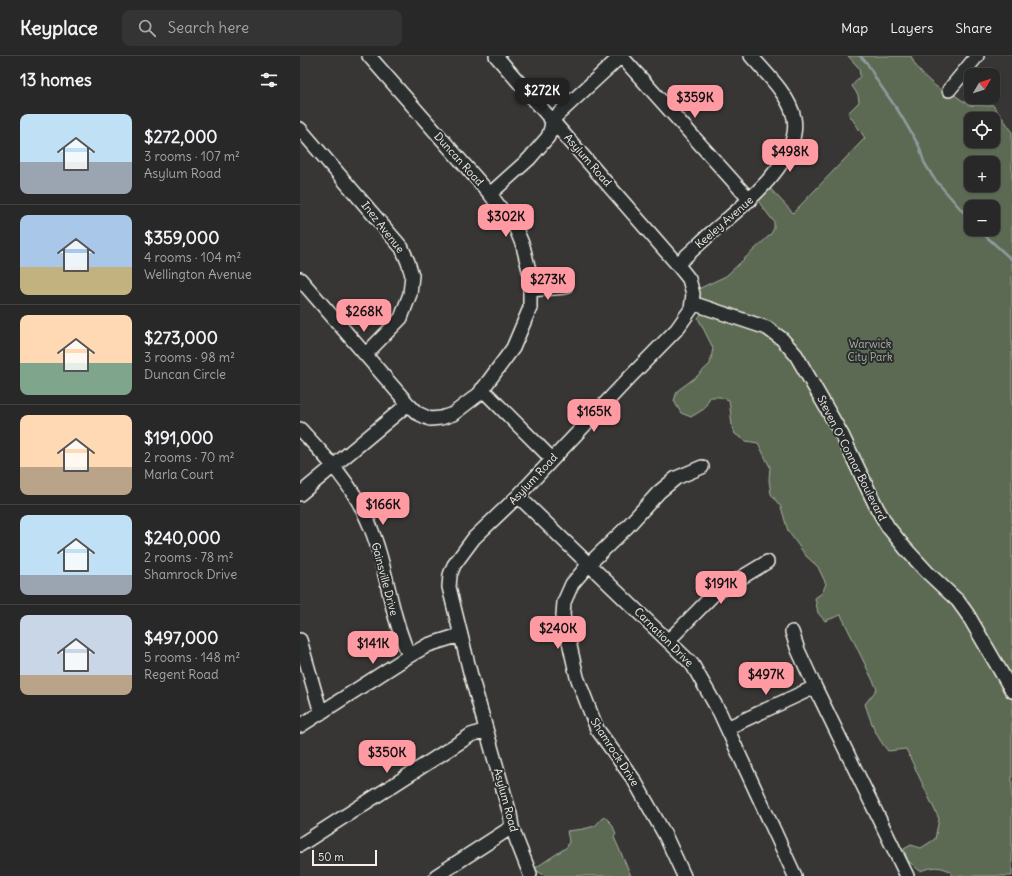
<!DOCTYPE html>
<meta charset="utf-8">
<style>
:root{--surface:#292828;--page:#353434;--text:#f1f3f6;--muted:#a5a6a8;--line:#454445;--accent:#ff9aa2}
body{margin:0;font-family:Delius,sans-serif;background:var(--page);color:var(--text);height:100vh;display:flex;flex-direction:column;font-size:15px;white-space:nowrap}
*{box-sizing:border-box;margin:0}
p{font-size:13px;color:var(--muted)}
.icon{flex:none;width:22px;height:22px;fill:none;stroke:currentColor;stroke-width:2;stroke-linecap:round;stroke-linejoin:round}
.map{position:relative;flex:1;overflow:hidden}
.drawer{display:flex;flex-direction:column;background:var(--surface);width:300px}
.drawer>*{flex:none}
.needle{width:26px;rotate:51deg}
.buttons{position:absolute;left:664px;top:12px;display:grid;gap:8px}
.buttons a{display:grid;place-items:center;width:36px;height:36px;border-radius:8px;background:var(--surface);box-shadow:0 1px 3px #0004,0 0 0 1px var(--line);font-size:20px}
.scale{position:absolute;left:12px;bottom:10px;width:65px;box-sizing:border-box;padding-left:4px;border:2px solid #f4f1e8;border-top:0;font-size:11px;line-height:14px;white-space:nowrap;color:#f4f1e8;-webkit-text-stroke:3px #2a2d2e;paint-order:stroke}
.price{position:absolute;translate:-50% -34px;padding:0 9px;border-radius:8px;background:var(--accent);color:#111;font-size:13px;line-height:26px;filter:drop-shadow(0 1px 2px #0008)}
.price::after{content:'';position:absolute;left:50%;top:24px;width:12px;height:9px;margin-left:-6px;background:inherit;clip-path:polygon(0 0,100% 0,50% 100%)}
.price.selected{background:#222;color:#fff}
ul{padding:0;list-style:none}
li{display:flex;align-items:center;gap:12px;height:100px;padding:0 20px}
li+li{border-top:1px solid var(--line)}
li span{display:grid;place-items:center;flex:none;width:112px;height:80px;border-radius:8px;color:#555}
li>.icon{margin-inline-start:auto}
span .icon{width:48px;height:48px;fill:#fffc;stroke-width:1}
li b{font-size:17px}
h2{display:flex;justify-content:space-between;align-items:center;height:48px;padding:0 20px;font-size:17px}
header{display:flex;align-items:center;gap:24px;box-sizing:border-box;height:56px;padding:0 20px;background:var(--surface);border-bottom:1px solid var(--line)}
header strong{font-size:19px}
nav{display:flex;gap:22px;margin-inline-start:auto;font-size:14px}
.search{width:280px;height:36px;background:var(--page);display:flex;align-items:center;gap:10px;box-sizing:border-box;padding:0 14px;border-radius:8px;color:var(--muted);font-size:15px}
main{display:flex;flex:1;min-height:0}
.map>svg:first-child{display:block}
</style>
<header>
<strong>Keyplace</strong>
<div class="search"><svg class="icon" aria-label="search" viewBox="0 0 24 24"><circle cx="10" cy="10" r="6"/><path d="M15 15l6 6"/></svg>Search here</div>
<nav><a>Map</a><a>Layers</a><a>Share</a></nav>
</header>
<main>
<section class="drawer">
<h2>13 homes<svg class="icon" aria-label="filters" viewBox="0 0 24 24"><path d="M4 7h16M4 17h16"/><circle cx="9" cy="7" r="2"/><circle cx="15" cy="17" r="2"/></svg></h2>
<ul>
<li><span style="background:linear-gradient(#bfe0f5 60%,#9aa5b1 0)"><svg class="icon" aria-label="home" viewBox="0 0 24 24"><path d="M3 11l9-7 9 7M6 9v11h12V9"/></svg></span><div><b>$272,000</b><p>3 rooms · 107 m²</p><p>Asylum Road</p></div></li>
<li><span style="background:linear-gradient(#a9c7e8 65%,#c2b280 0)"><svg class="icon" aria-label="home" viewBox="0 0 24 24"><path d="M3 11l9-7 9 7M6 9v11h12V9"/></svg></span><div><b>$359,000</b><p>4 rooms · 104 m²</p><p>Wellington Avenue</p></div></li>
<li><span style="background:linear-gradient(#ffd9b3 60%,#7fa58c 0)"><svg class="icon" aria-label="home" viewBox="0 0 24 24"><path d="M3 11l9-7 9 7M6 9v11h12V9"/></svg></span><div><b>$273,000</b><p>3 rooms · 98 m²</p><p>Duncan Circle</p></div></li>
<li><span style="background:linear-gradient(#ffd9b3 65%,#b9a48a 0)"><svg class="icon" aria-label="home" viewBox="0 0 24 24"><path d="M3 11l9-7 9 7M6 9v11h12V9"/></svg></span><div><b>$191,000</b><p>2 rooms · 70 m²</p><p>Marla Court</p></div></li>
<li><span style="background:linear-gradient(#bfe0f5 75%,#9aa5b1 0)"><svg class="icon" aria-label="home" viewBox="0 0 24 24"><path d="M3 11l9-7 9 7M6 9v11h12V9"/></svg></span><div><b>$240,000</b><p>2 rooms · 78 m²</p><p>Shamrock Drive</p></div></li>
<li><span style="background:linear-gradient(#c9d6e8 75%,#b9a48a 0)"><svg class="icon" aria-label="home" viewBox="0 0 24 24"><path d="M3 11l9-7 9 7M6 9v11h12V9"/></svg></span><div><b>$497,000</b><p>5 rooms · 148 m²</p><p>Regent Road</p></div></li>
</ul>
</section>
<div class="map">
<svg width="712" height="820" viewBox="0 0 712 820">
<rect width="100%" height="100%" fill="#373635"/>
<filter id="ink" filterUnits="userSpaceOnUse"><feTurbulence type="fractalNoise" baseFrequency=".025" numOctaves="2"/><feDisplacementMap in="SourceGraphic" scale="8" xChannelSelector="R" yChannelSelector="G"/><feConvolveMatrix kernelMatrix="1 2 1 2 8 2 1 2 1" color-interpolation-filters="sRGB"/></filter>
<g filter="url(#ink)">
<path fill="#5c6b53" stroke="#a8ae9e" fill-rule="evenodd" d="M 548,0 L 611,0 C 617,16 631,27 645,37 L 650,36 L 669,49 L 689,50 L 692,48 L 712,75 L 712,820 L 651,820 L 651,816 C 640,809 631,811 620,815 L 607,804 L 604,793 L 611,789 L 621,792 L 635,783 L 639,763 L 606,693 L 588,695 C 576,681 571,666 565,648 L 577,633 L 541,559 L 525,565 L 518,557 L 515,542 L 522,537 L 526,528 L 518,511 L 506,500 L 488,475 L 481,451 L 471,438 L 469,424 L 470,411 L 458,387 L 446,385 L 435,378 L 432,369 L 429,344 L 420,341 L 410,341 L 404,353 L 391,361 L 381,357 L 374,345 L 377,335 L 396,321 L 410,308 L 413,292 L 398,262 L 406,252 L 394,247 L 394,235 L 426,220 L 471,178 L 474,172 L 474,166 L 455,141 L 466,128 L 493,157 L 565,82 L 548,57 L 559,46 L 558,39 L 552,30 L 560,20 L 559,12 ZM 671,63 L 693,63 L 693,85 L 671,85 ZM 671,107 L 693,107 L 693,129 L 671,129 ZM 671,151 L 693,151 L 693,173 L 671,173 Z
M 304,760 L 312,768 L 316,778 L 314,781 L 331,820 L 246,820 L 237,815 L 230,818 L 230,820 L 223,820 L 267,791 L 269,785 L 267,775 L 283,773 L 295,770 Z"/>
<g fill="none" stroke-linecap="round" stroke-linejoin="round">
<path stroke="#8d9c9e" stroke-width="2.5" d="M 560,0 L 567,7 L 576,23 L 599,56 L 619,90 L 624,106 L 633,121 L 671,165
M 678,173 L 712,204"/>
<defs>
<path id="minor" d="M 196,0 L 377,208 L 389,223 L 393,238 L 391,253 L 377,273 L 330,321 L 218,440 L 174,482 L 154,509 L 150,519 L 149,531 L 170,616 L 210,758 L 212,771 L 217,785 L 230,818
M 321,0 L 450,144
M 649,34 L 677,0
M 0,73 L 102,192 L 108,206 L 112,219 L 110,238 L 101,262 L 66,298
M 190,138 L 229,103 L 248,81 L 251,72 L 252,64 L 321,0
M 377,208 C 389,198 400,187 411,177 C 440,152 502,105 494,62 C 490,40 465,16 451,0
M 0,223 L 108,348 L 117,357 L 130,363 L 141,362 L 153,358 L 179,338 L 213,292 L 230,252 L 230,218 L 223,190 L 216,173 L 190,138 L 69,0
M 230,234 L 265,231
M 392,247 L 467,272 L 482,283 L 496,299 L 542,379 L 577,452 L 588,471 L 605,492 L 627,516 L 658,545 L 668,559 L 712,635
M 182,333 L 252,403
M 0,373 C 25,400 52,428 67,463 C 79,489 85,519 92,548 C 96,565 102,583 109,600
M 0,438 L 108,348
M 218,440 L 392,608 L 420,657 L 495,820
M 492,576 L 498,594 L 515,631 L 607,820
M 0,584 L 21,657
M 369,584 L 414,538 L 467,506
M 0,670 L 109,600 L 128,589 L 160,579
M 427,672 L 515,631
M 0,789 L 171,679 L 186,674
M 136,820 L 212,771
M 384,820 L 365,779 L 334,724 L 297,673 L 277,621 L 263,559 L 264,546 L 272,528 L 289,508 L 327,471 L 359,436 L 376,422 L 402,411"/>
</defs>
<use href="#minor" stroke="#f4f1e8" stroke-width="16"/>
<use href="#minor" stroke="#2a2d2e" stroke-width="13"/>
</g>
</g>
<g text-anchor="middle" stroke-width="4" stroke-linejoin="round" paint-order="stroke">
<g font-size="11" fill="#f4f1e8" stroke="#2a2d2e">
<text transform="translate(159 103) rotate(48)" y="4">Duncan Road</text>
<text transform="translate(288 104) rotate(49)" y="4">Asylum Road</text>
<text transform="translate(424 166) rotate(-41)" y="4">Keeley Avenue</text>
<text transform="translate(83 171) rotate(52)" y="4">Inez Avenue</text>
<text transform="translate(552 402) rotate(63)" y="4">Steven O' Connor Boulevard</text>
<text transform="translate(233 423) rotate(-47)" y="4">Asylum Road</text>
<text transform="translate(85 523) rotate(75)" y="4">Gainsville Drive</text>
<text transform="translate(364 581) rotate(45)" y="4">Carnation Drive</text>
<text transform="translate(315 696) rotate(57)" y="4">Shamrock Drive</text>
<text transform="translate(206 744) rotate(75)" y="4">Asylum Road</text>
</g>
<g font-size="11" fill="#b0b5a5" stroke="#2a2d2e">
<text x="570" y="292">Warwick<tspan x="570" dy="13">City Park</tspan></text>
</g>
</g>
</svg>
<div class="buttons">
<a><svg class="needle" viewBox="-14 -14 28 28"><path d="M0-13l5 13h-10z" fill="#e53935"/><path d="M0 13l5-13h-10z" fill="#a5a6a8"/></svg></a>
<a><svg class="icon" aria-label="locate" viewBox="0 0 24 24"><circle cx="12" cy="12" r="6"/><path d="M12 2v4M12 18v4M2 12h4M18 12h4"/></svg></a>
<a>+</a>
<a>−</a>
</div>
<div class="scale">50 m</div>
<b class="price selected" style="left:242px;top:56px">$272K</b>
<b class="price" style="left:395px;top:63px">$359K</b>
<b class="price" style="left:490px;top:117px">$498K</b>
<b class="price" style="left:206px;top:182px">$302K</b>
<b class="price" style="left:248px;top:245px">$273K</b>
<b class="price" style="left:64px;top:277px">$268K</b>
<b class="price" style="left:294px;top:377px">$165K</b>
<b class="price" style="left:83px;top:470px">$166K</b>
<b class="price" style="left:421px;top:549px">$191K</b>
<b class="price" style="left:258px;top:594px">$240K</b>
<b class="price" style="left:73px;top:609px">$141K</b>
<b class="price" style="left:466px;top:640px">$497K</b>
<b class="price" style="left:87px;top:718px">$350K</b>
</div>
</main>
